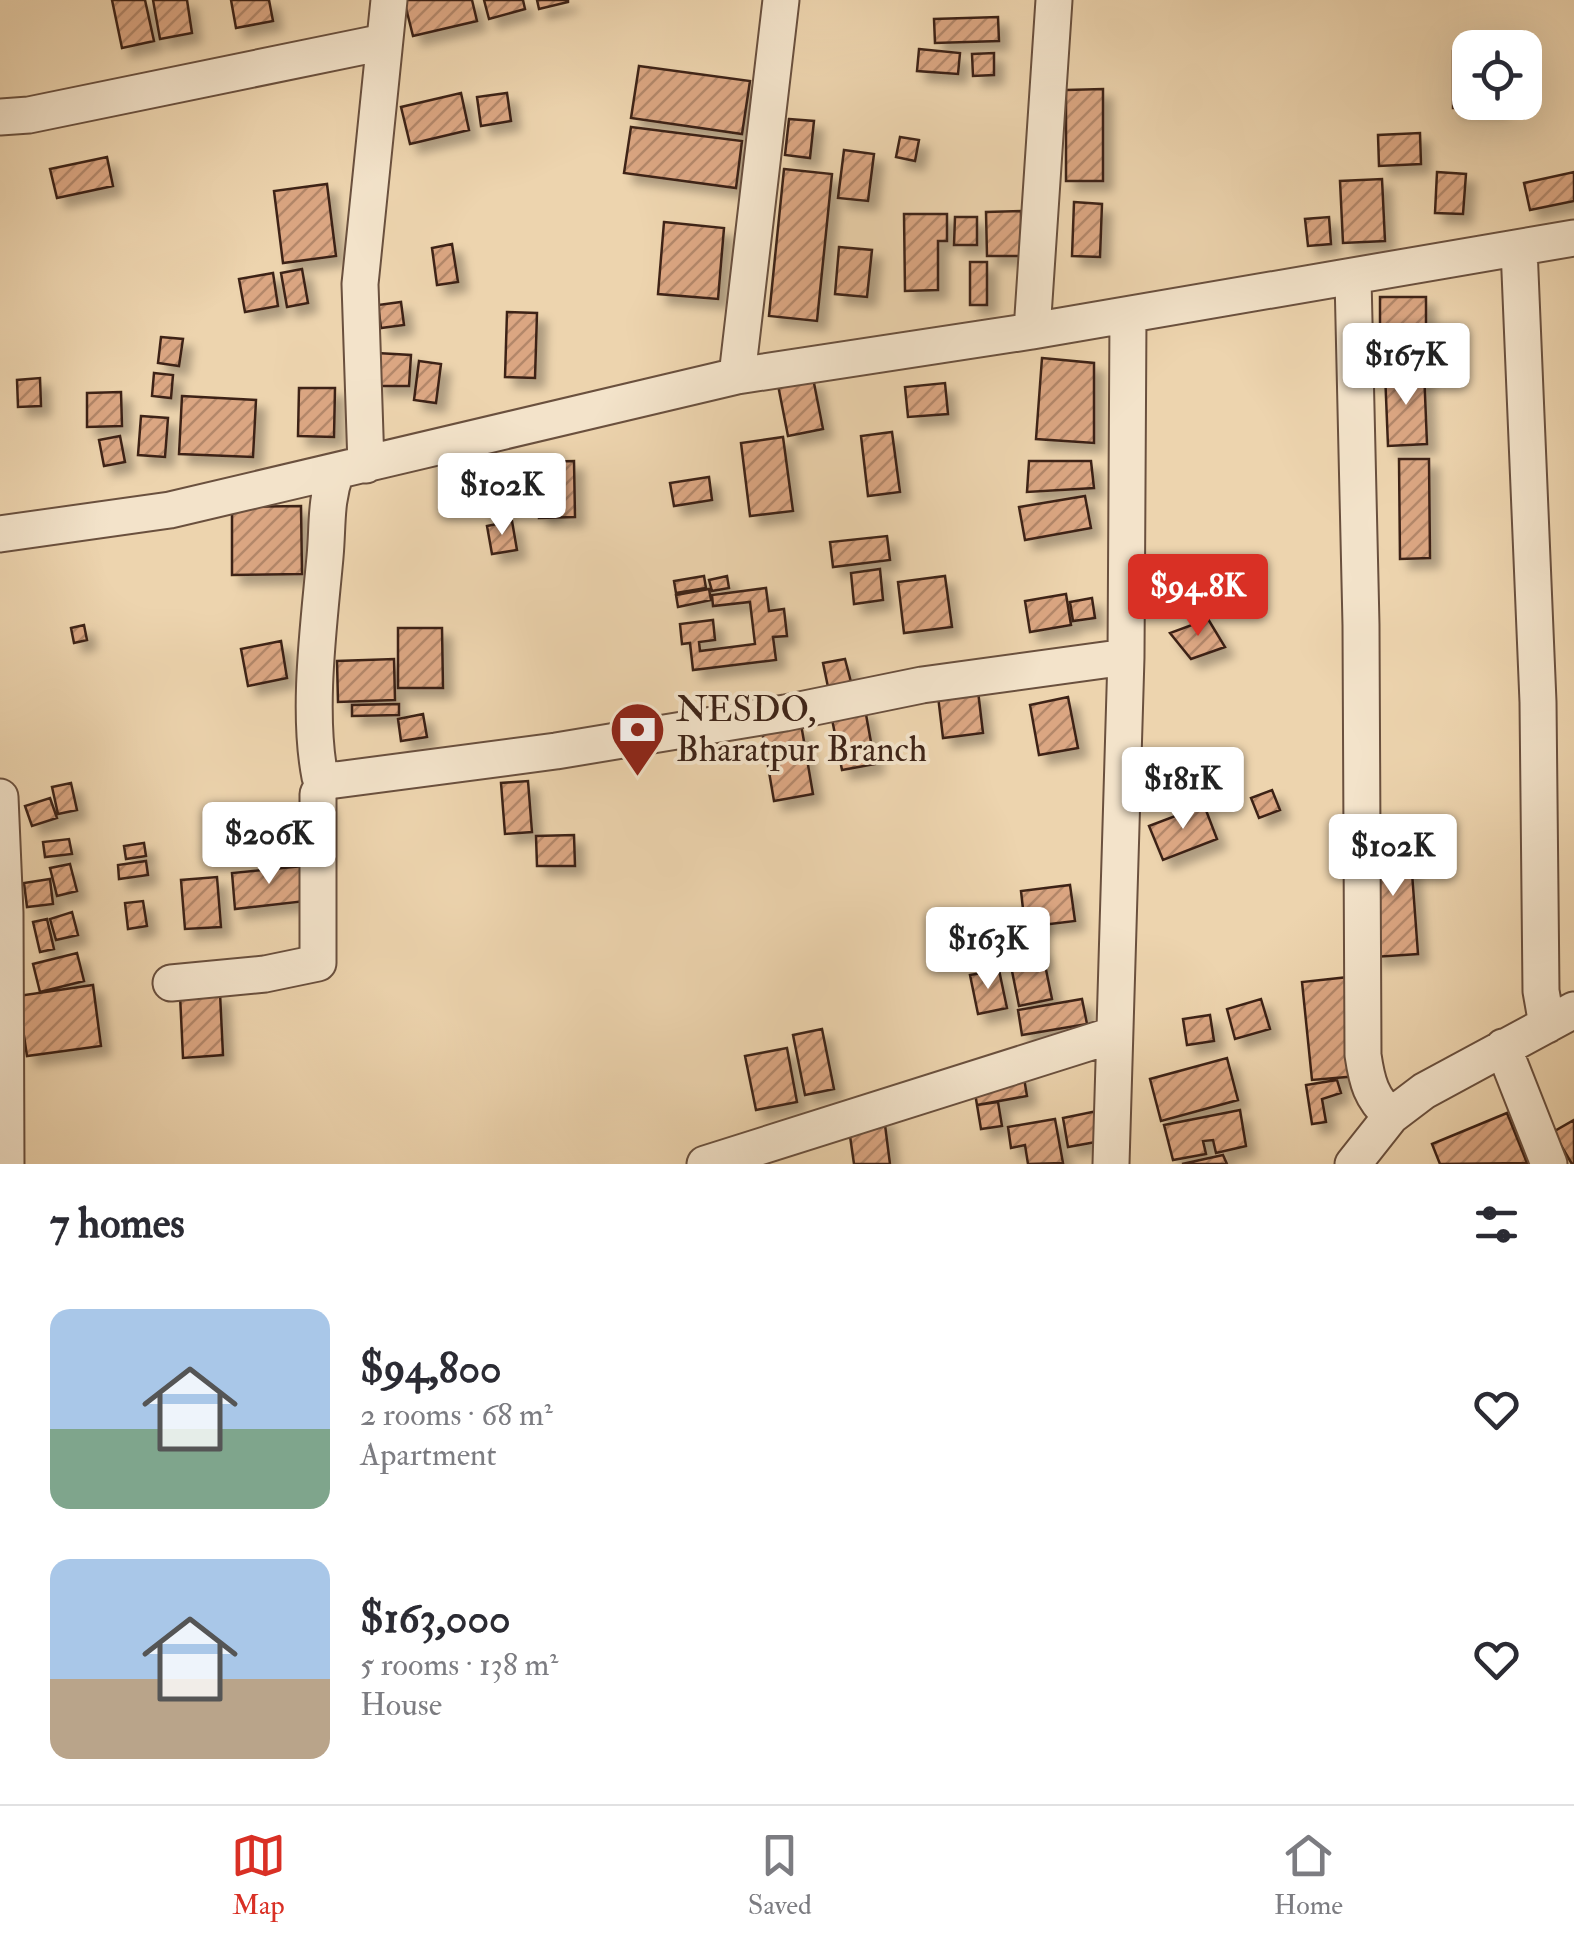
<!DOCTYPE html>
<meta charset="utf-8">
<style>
:root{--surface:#fff;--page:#f7f7f7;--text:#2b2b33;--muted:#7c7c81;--line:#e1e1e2;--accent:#d93025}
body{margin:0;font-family:"IM FELL Double Pica",serif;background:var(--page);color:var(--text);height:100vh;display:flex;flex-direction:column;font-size:38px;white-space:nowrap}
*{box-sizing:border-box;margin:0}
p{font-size:32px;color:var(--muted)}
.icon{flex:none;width:55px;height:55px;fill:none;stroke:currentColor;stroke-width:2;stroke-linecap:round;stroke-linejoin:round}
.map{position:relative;height:1164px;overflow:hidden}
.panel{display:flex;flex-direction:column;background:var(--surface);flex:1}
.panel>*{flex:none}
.fabs{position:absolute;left:1452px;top:30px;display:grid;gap:20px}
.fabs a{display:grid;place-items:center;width:90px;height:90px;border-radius:20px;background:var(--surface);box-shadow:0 10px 40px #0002;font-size:50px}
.price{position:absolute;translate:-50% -85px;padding:0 22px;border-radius:10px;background:#fff;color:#222;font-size:32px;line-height:65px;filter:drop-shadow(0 2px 5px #0008)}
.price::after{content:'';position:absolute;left:50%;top:60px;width:30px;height:22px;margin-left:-15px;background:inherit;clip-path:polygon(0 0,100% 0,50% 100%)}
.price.current{background:var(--accent);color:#fff}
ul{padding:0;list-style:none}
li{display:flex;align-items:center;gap:30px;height:250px;padding:0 50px}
li span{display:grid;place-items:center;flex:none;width:280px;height:200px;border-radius:20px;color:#555}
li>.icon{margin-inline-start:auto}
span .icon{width:120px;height:120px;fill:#fffc;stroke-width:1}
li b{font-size:42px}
h2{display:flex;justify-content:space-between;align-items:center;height:120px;padding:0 50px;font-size:42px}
.dock{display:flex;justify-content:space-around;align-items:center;height:140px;border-top:2px solid var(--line);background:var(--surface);font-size:28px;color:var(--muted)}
.dock a{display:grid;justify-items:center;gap:5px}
.dock .current{color:var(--accent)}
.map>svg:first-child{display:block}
</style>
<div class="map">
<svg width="1574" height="1164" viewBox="0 0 1574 1164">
<defs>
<pattern id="building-hatch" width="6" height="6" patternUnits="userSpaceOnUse" patternTransform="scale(2.5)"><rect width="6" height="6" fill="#dba682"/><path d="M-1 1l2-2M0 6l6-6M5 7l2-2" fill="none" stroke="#b38769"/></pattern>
<filter id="shadow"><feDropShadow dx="9" dy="9" stdDeviation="5" flood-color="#0004"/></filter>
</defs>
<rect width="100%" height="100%" fill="#edd4ae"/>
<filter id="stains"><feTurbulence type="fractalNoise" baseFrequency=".002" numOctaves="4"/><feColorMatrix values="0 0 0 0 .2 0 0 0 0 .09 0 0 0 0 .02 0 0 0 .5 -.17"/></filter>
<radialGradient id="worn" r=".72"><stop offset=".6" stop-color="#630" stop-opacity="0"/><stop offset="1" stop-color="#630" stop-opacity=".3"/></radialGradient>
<path fill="url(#building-hatch)" stroke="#3e2418" stroke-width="2.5" filter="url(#shadow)" d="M 112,0 L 145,0 L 154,41 L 122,48 Z
M 153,0 L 187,0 L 192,33 L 160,39 Z
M 231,0 L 269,0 L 273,21 L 236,28 Z
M 404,0 L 472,0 L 477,21 L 413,36 Z
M 484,0 L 523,0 L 525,9 L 489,19 Z
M 537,0 L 568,0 L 568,2 L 539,9 Z
M 998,17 L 999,41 L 935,43 L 934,19 Z
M 919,49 L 960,53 L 958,74 L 917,71 Z
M 1453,51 L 1470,51 L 1470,102 L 1499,102 L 1499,108 L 1453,108 Z
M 994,53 L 994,75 L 973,76 L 972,54 Z
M 639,66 L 750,81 L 742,134 L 631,118 Z
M 1103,89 L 1103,181 L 1066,181 L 1066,90 Z
M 461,93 L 469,130 L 410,144 L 401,107 Z
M 507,93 L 511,121 L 481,126 L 477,97 Z
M 789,119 L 814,121 L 810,158 L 785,155 Z
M 631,127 L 742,141 L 736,188 L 624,173 Z
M 1420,133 L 1421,164 L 1379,166 L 1378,135 Z
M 900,137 L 919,140 L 915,161 L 896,157 Z
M 844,150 L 874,154 L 868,201 L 838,198 Z
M 107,157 L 113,186 L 57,198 L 50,169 Z
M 784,169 L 832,174 L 817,321 L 769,316 Z
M 1437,172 L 1466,174 L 1463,214 L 1435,213 Z
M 1574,172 L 1574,201 L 1530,210 L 1524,183 Z
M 1382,179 L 1385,241 L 1343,243 L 1340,181 Z
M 327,184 L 336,256 L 283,263 L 274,191 Z
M 1074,202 L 1102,204 L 1100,257 L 1072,256 Z
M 1021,211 L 1021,256 L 987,256 L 986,212 Z
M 904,214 L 947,214 L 947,241 L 938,241 L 938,290 L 905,291 Z
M 955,217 L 977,217 L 977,245 L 954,245 Z
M 1329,217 L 1331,244 L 1308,246 L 1305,219 Z
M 664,222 L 724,228 L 718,299 L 658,294 Z
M 452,244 L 458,282 L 437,285 L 432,248 Z
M 839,247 L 872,250 L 867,297 L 835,294 Z
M 970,262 L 987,262 L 987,305 L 970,305 Z
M 302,269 L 308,303 L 287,307 L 281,273 Z
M 273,273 L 278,306 L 245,312 L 239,279 Z
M 1380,297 L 1426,297 L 1426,360 L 1380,360 Z
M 401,302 L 404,325 L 381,328 L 378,305 Z
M 507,312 L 537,313 L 535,378 L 505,377 Z
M 161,337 L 183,339 L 179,366 L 158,363 Z
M 377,353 L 411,355 L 409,386 L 376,386 Z
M 1042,358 L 1094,363 L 1094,443 L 1036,439 Z
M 419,361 L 441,364 L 436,403 L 414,400 Z
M 1424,370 L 1427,444 L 1388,446 L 1385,372 Z
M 154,373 L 173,375 L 171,398 L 152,396 Z
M 40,378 L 41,406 L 18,407 L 17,380 Z
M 813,378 L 823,429 L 788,436 L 778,385 Z
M 945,383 L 948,414 L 908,417 L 905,387 Z
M 299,388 L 335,388 L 334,437 L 298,436 Z
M 121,392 L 122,426 L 87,427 L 87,393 Z
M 182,396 L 256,400 L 253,457 L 179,454 Z
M 141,416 L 168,418 L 165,457 L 138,455 Z
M 892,432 L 900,492 L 868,496 L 861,436 Z
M 120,436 L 125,462 L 104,466 L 99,440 Z
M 783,437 L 793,511 L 750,516 L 741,443 Z
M 532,455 L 536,478 L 522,481 L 525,502 L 490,508 L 483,463 Z
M 1399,459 L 1429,459 L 1430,558 L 1400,559 Z
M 574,461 L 575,517 L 539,518 L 538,462 Z
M 1029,461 L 1091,461 L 1094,488 L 1027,492 Z
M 709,477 L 712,500 L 674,506 L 670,483 Z
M 1085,496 L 1091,528 L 1025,540 L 1019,507 Z
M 301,506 L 302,574 L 232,575 L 232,507 Z
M 512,521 L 517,550 L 492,554 L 487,526 Z
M 887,536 L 890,560 L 833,567 L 830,542 Z
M 880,569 L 883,600 L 854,604 L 851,573 Z
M 704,576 L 706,588 L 676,593 L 674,581 Z
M 727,576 L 729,588 L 712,591 L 709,580 Z
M 945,576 L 952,627 L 904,633 L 898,582 Z
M 766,588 L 769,611 L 784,609 L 787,636 L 773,637 L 776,660 L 693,670 L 690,643 L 682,644 L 680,624 L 713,620 L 715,640 L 699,642 L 700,651 L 755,644 L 750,602 L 713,606 L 712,595 Z
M 709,589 L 711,600 L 678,607 L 676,595 Z
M 1066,594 L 1071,625 L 1030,632 L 1025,601 Z
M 1092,598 L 1095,618 L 1073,621 L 1070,602 Z
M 1208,619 L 1225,647 L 1191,659 L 1170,633 Z
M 84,625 L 87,640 L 74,643 L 71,628 Z
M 398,628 L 442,628 L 443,688 L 398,688 Z
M 281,641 L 287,678 L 248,686 L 241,649 Z
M 394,659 L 395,700 L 338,702 L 337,661 Z
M 845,659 L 851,682 L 828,687 L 823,663 Z
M 978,691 L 983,733 L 943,738 L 938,696 Z
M 1068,697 L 1078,748 L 1039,755 L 1030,705 Z
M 399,704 L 399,715 L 352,716 L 352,705 Z
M 865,709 L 875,764 L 842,770 L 831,714 Z
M 423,714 L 427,737 L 401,741 L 398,719 Z
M 801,724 L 813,794 L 774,801 L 762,731 Z
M 528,781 L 532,832 L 505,834 L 501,783 Z
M 71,783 L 77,810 L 58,814 L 52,787 Z
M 1272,790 L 1280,810 L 1259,818 L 1251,798 Z
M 50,798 L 57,818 L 32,826 L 25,806 Z
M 1204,805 L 1217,839 L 1163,860 L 1149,826 Z
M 1409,832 L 1418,954 L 1374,957 L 1371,847 Z
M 574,835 L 575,866 L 537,866 L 536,836 Z
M 69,839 L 72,854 L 45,857 L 43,842 Z
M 144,843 L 146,856 L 126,859 L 124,846 Z
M 146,861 L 148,875 L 119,879 L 118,865 Z
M 70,864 L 77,891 L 57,896 L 50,868 Z
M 303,866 L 306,901 L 235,909 L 232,873 Z
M 217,877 L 221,927 L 185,929 L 181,880 Z
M 50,879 L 53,904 L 27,907 L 24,883 Z
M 1070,885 L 1075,921 L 1025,927 L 1021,891 Z
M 143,901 L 147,926 L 128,929 L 125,903 Z
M 72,912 L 78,935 L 56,940 L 50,919 Z
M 47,919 L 54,949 L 40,952 L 33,922 Z
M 1042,950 L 1052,999 L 1019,1006 L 1009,956 Z
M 77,953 L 84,981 L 40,992 L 33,964 Z
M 999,970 L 1007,1008 L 978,1014 L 970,975 Z
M 1349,977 L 1358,1076 L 1312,1080 L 1302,982 Z
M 93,985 L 101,1046 L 27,1056 L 18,996 Z
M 220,993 L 223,1055 L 183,1058 L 180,995 Z
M 1082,999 L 1087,1024 L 1022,1035 L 1018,1010 Z
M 1261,999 L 1270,1029 L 1235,1039 L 1227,1009 Z
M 1210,1015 L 1214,1041 L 1187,1045 L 1183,1019 Z
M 822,1029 L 834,1089 L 805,1095 L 793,1035 Z
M 787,1048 L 797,1102 L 756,1110 L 745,1056 Z
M 1227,1058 L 1238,1100 L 1161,1121 L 1150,1079 Z
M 1023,1072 L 1027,1096 L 977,1105 L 973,1081 Z
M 1337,1080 L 1341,1093 L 1322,1099 L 1326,1122 L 1312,1124 L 1306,1085 Z
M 998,1102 L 1002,1126 L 981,1129 L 977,1105 Z
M 1102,1110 L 1107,1140 L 1068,1147 L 1063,1118 Z
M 1240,1110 L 1246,1146 L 1216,1153 L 1213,1140 L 1203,1141 L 1206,1154 L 1173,1160 L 1164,1125 Z
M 1507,1113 L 1527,1163 L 1440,1164 L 1432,1144 Z
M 884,1117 L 890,1164 L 854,1164 L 848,1122 Z
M 1055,1119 L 1063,1163 L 1028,1164 L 1025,1145 L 1011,1148 L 1008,1127 Z
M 1574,1120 L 1574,1163 L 1572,1164 L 1553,1132 Z
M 1223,1155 L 1227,1164 L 1182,1164 Z"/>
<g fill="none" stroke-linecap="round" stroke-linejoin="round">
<defs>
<path id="minor" d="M 0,117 L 29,115 L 384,42
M 1519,248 L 1538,702 L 1541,991 L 1547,1025
M 1353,278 L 1361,625 L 1363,1055 C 1367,1082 1371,1098 1391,1116
M 1032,331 L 1574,238
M 737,376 L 781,0
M 366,465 L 360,284 L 389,0
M 336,472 C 325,502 328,525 325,557 C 319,624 307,711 320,777 L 336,780 L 556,751 L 785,713 L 922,685 L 1126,657
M 0,534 L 170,510 L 737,376 L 1032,331 L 1054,0
M 0,797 L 5,913 L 6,1164
M 171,983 L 265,974 L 318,963 L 318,794 L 326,778
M 1503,1047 L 1549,1164
M 705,1164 L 1113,1035
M 1111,1164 L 1126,657 L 1128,317
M 1353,1164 L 1391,1116 L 1424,1091 L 1574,1010"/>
</defs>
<use href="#minor" stroke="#6a503e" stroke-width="39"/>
<use href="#minor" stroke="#f3e3ca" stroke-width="35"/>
</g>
<defs>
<symbol id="bank-pin" viewBox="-11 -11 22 30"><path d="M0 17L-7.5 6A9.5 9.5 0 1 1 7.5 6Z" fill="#8f2418" stroke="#f3e3ca"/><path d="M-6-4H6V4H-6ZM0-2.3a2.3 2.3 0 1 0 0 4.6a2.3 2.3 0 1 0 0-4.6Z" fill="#fff"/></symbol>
</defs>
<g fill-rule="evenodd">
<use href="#bank-pin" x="606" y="698" width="63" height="86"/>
</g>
<g text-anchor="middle" stroke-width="8" stroke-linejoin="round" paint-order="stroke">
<g font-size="35" fill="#3e2418" stroke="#f3e3ca" text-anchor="start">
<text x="676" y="721">NESDO,<tspan x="676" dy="40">Bharatpur Branch</tspan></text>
</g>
</g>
<rect width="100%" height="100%" filter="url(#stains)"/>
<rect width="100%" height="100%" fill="url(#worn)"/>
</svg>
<div class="fabs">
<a><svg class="icon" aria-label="locate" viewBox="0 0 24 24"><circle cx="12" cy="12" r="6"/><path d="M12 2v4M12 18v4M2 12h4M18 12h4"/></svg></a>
</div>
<b class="price" style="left:1406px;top:408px">$167K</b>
<b class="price" style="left:502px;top:538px">$102K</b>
<b class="price current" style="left:1198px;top:639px">$94.8K</b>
<b class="price" style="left:1183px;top:832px">$181K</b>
<b class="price" style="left:269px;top:887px">$206K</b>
<b class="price" style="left:1393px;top:899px">$102K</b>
<b class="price" style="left:988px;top:992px">$163K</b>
</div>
<section class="panel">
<h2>7 homes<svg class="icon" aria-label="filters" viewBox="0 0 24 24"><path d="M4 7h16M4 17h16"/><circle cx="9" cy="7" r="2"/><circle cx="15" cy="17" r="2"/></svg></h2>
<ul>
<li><span style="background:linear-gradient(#a9c7e8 60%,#7fa58c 0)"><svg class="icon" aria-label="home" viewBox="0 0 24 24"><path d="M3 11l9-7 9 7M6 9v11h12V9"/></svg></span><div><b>$94,800</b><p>2 rooms · 68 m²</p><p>Apartment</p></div><svg class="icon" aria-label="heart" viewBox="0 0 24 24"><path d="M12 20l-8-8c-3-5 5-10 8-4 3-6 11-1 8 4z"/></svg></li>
<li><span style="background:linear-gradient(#a9c7e8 60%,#b9a48a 0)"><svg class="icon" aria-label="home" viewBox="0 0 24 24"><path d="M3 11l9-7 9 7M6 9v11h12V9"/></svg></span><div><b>$163,000</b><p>5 rooms · 138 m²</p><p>House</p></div><svg class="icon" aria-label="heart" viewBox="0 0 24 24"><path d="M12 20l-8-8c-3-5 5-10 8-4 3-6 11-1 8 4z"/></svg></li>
</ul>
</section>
<nav class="dock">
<a class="current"><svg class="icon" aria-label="map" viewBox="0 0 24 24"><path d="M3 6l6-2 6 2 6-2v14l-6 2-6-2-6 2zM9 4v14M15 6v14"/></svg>Map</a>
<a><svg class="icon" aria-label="saved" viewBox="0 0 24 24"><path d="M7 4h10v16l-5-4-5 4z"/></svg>Saved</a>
<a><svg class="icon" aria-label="home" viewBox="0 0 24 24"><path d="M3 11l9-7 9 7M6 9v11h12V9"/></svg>Home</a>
</nav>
